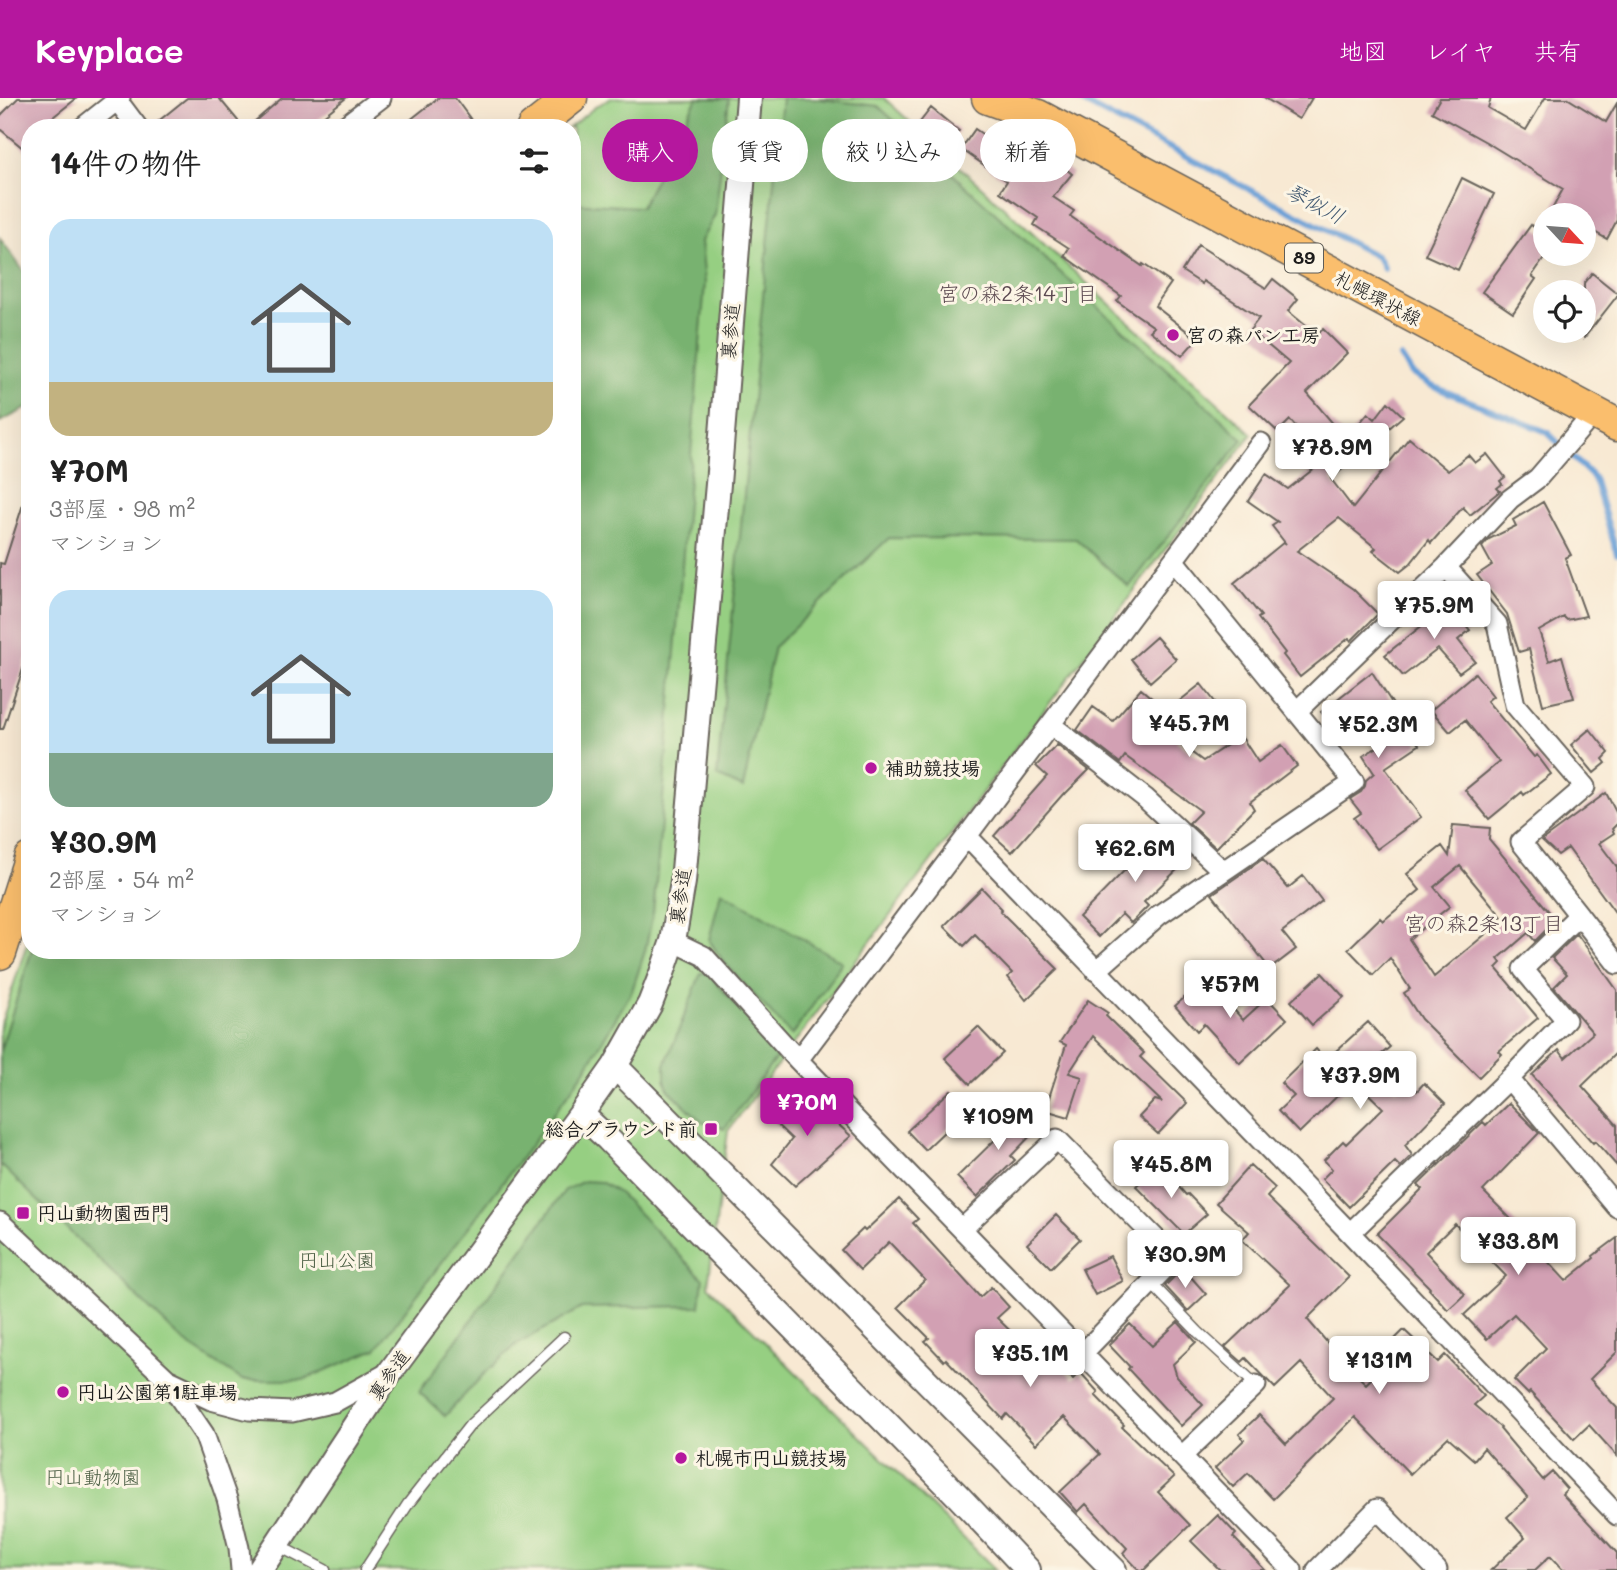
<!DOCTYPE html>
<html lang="ja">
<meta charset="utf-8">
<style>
:root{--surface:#fff;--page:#f2f2f2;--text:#222;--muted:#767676;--accent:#b5179e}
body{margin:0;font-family:Mali,"Klee One",sans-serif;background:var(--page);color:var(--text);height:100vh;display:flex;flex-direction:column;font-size:26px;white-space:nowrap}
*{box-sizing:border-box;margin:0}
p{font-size:23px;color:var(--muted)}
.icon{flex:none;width:38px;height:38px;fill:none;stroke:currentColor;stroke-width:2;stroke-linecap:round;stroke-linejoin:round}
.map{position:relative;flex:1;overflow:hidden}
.sheet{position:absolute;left:21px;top:21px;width:560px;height:840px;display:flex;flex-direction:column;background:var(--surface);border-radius:28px;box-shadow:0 7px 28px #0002}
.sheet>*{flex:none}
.hud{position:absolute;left:602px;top:21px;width:665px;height:63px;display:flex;gap:14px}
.needle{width:46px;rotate:116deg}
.fabs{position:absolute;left:1533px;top:105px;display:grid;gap:14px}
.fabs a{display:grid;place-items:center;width:63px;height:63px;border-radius:50%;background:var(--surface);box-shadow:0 7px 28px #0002;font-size:35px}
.price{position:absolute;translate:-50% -60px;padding:0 16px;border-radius:7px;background:#fff;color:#222;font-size:23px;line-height:46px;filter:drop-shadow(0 2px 4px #0008)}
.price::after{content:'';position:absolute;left:50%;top:42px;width:21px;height:16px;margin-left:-10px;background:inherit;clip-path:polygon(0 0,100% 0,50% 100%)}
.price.selected{background:var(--accent);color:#fff}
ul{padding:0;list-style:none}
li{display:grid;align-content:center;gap:14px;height:371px;padding:0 28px}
li span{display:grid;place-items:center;height:217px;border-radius:21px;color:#555}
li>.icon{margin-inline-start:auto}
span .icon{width:126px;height:126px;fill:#fffc;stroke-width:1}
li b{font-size:30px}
h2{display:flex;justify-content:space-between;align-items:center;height:84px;padding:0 28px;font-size:30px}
.pill{padding:0 24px;border-radius:32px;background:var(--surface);box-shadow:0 7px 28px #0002;font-size:24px;line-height:63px}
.pill.selected{background:var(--accent);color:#fff}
header{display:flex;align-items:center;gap:42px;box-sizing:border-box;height:98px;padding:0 35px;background:var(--accent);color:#fff}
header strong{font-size:33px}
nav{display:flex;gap:38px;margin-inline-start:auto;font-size:24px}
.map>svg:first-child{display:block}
</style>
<header>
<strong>Keyplace</strong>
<nav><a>地図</a><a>レイヤ</a><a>共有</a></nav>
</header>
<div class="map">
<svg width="1617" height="1472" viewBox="0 0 1617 1472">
<rect width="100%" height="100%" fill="#fcf5e5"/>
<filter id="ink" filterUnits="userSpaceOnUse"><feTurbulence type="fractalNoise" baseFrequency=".0143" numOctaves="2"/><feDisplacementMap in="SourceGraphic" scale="14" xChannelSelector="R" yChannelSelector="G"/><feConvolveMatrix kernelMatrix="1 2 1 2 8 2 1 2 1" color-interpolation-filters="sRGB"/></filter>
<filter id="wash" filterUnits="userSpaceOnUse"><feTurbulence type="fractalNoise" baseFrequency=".00686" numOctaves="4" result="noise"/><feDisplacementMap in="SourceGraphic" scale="28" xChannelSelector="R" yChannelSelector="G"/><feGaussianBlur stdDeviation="1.57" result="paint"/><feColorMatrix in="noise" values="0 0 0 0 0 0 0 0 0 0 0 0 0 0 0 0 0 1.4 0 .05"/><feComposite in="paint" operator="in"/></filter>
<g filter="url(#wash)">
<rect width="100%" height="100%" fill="#f8e9d3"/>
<path fill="#96cf82" stroke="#59764f" stroke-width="2" d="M 611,0 L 884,0 L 1252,336 L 728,1033 L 708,1188 L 996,1472 L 0,1472 L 0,929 L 30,836 L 30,852 L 572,852 L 572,30 L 569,30 L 595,9 Z"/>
<path fill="#78b270" stroke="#4a6746" stroke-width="2" d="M 697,0 L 729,1 L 715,117 L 701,143 L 705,185 L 657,774 L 653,815 L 645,853 L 632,893 L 617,918 L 584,974 L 531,1047 L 376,1251 L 303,1282 L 242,1282 L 183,1243 L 0,1066 L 0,953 L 32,852 L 572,852 L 572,105 L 641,109 Z
M 782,0 L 811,0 L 878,8 L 1243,341 L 1129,489 L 1076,441 L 889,440 L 774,549 L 743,690 L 717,678 Z
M 0,140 L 30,182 L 30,309 L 0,324 Z
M 721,793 L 842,864 L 792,938 L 723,863 L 709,842 Z
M 707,874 L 779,956 L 724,1031 L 714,1024 L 703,1025 L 668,991 L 665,982 L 665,967 L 701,875 Z
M 584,1083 L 601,1084 L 619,1095 L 703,1181 L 700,1208 L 582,1210 L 516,1247 L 483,1277 L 445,1318 L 419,1294 L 565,1092 Z"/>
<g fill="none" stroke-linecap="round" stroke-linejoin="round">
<path stroke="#699fd6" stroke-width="6" d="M 1075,0 L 1376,158 L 1381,164 L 1384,171
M 1401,259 L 1412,276 L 1432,288 L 1547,334 L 1594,380 L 1617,456"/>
</g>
<g id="blocks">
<path fill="#d2a0b3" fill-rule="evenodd" d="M 18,0 L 77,0 L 39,30 L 30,30 L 30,56 L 0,31 L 0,18 Z
M 187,0 L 219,0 L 244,30 L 150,30 Z
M 282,0 L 346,0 L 308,30 L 247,30 Z
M 438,0 L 455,0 L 477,30 L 400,30 Z
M 1265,0 L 1312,0 L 1299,21 Z
M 1440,0 L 1491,0 L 1488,10 L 1526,32 L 1545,0 L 1567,0 L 1606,24 L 1617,5 L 1617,122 L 1607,141 L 1584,128 L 1584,117 L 1549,117 L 1563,91 L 1486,44 L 1432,14 Z
M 931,10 L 959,33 L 944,51 L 917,28 Z
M 975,31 L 1021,63 L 1026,54 L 1053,72 L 1059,65 L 1072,76 L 1053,99 L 1074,113 L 1070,118 L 1142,168 L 1143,166 L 1171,185 L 1155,208 L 1197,241 L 1182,258 L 1150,233 L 1154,229 L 1117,203 L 1121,198 L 1064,158 L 1069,150 L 1034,127 L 1038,120 L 1000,94 L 1007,83 L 961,51 Z
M 1462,80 L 1494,96 L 1458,172 L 1425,157 Z
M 1531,127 L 1545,137 L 1545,159 L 1532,178 L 1536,181 L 1513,215 L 1482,194 Z
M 1198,147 L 1266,190 L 1273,181 L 1298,201 L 1288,213 L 1317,237 L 1323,231 L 1347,255 L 1307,295 L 1346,341 L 1368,315 L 1375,321 L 1388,304 L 1403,318 L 1331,381 L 1353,410 L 1409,340 L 1448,373 L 1468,357 L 1475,365 L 1487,356 L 1505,379 L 1500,383 L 1502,386 L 1497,390 L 1500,393 L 1470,417 L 1463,409 L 1431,445 L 1429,442 L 1410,466 L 1400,474 L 1373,453 L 1376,450 L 1339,420 L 1297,453 L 1353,491 L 1378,516 L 1351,543 L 1349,540 L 1300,579 L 1283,557 L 1285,555 L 1258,520 L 1261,518 L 1234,485 L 1284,444 L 1286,446 L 1272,428 L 1278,424 L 1248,403 L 1266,376 L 1288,391 L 1325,362 L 1290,322 L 1278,334 L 1249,307 L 1289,265 L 1250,232 L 1259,220 L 1203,183 L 1202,186 L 1182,173 Z
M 1592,175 L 1617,195 L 1617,198 L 1584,240 L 1584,185 Z
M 26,397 L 30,398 L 30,550 L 3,631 L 0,631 L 0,465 L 4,466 Z
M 1543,404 L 1571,457 L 1565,460 L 1586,518 L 1567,522 L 1564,519 L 1539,533 L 1549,563 L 1562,558 L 1574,600 L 1543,607 L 1529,551 L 1519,554 L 1507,516 L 1477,477 L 1492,467 L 1482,449 L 1489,441 L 1516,428 L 1513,422 Z
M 1444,501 L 1470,532 L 1458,542 L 1475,563 L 1459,575 L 1438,551 L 1403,578 L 1385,557 L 1429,522 L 1425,517 Z
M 1156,539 L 1176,561 L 1150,584 L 1131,561 Z
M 1372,574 L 1419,647 L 1385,670 L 1421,719 L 1377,751 L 1354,720 L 1361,715 L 1350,701 L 1361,694 L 1365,688 L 1366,682 L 1374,675 L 1363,658 L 1387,643 L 1368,613 L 1338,636 L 1321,614 Z
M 1475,575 L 1493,598 L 1487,603 L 1534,659 L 1537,657 L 1551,676 L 1524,697 L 1522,694 L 1489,721 L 1465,692 L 1499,664 L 1465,622 L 1450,634 L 1431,612 Z
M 1201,586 L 1219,609 L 1176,643 L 1203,663 L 1241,638 L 1258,664 L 1282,647 L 1297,668 L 1250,704 L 1254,711 L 1216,750 L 1189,725 L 1201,713 L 1125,658 L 1120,665 L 1077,632 L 1093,609 L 1113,623 L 1141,591 L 1167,613 Z
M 1590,631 L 1609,655 L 1603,661 L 1606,665 L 1594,675 L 1571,647 Z
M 1057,647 L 1089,672 L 1065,696 L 1064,695 L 1012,754 L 994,738 L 1047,678 L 1036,668 Z
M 1606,695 L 1617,716 L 1617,726 L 1612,731 L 1614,735 L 1599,745 L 1617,769 L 1617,817 L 1568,750 L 1558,757 L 1542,742 Z
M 1453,727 L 1490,730 L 1489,741 L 1556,822 L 1535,843 L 1528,835 L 1498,861 L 1501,865 L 1496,870 L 1538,920 L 1499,953 L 1502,956 L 1479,979 L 1421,921 L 1404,895 L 1410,891 L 1390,860 L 1373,877 L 1348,851 L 1380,820 L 1383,823 L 1420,792 L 1407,776 L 1442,748 L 1449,758 ZM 1460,768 L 1502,819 L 1497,823 L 1499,825 L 1434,879 L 1409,841 L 1450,808 L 1434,789 Z
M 1155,734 L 1167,747 L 1172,742 L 1190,759 L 1144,804 L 1148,808 L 1131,825 L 1122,816 L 1099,839 L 1079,819 L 1127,770 L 1123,765 Z
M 1263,761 L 1288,790 L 1303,778 L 1322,803 L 1282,834 L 1296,851 L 1270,871 L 1212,796 Z
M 982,790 L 1002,811 L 1000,813 L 1058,871 L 1026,902 L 1008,879 L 1012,875 L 975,837 L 964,848 L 944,828 Z
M 1577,836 L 1617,892 L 1617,954 L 1582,988 L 1617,1027 L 1617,1068 L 1595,1043 L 1593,1045 L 1532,977 L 1559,952 L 1565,960 L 1593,935 L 1554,889 L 1567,876 L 1552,860 Z
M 1322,875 L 1344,899 L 1312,927 L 1291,903 Z
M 1206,880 L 1243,922 L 1267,900 L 1287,921 L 1240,965 L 1204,926 L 1197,933 L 1175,908 Z
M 1088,902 L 1108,915 L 1106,918 L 1144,955 L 1140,959 L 1187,1005 L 1158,1036 L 1139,1019 L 1155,1002 L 1162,1004 L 1093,938 L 1069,975 L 1082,979 L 1069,1019 L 1045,1012 L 1066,947 L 1060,944 Z
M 1368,924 L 1390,949 L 1376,961 L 1396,992 L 1406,982 L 1417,993 L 1424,985 L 1445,1006 L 1405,1047 L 1412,1057 L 1400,1069 L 1395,1064 L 1349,1109 L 1322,1081 L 1332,1071 L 1324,1062 L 1343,1043 L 1346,1046 L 1383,1010 L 1354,982 L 1299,1035 L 1278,1013 L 1294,998 L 1281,985 L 1316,951 L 1326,962 Z
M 978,929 L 1003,955 L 970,986 L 945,960 Z
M 951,992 L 968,1011 L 925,1052 L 907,1033 Z
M 801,993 L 851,1038 L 795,1088 L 772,1066 L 792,1041 L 773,1023 Z
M 1509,1005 L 1539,1035 L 1483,1093 L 1522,1132 L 1520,1133 L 1566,1183 L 1594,1160 L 1593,1158 L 1617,1140 L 1617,1254 L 1590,1281 L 1617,1310 L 1617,1358 L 1589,1327 L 1574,1341 L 1530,1294 L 1528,1296 L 1514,1282 L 1546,1250 L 1514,1216 L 1487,1241 L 1464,1217 L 1506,1178 L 1455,1126 L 1426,1154 L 1465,1196 L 1448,1212 L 1429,1191 L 1430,1190 L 1377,1136 L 1422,1091 L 1418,1087 L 1483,1024 L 1486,1027 Z
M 1013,1007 L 1037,1031 L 1011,1058 L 1015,1062 L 977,1099 L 957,1079 L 1005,1032 L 997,1023 Z
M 1159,1067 L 1186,1097 L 1188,1096 L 1207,1116 L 1184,1136 L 1136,1088 Z
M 1250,1067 L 1275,1090 L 1267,1099 L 1349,1179 L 1307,1221 L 1344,1264 L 1366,1286 L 1395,1256 L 1387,1249 L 1404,1232 L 1438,1264 L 1445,1257 L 1484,1298 L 1474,1307 L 1501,1330 L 1500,1331 L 1543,1382 L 1552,1374 L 1567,1391 L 1562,1396 L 1617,1455 L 1617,1472 L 1563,1472 L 1550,1458 L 1535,1472 L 1491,1472 L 1525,1440 L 1507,1419 L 1528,1400 L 1484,1350 L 1474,1362 L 1448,1339 L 1410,1376 L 1355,1319 L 1273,1401 L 1248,1375 L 1233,1389 L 1215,1370 L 1244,1342 L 1239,1336 L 1259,1317 L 1286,1346 L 1333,1300 L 1301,1265 L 1275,1290 L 1246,1260 L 1242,1264 L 1225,1249 L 1290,1187 L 1242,1142 L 1249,1134 L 1216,1105 Z
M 899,1101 L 918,1121 L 913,1125 L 980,1199 L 991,1189 L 1009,1209 L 997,1220 L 1035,1257 L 1043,1249 L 1073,1281 L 1080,1274 L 1098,1294 L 1095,1297 L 1124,1327 L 1122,1329 L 1174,1379 L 1158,1394 L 1190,1427 L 1144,1472 L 1139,1472 L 1123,1455 L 1127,1450 L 1086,1406 L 1078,1414 L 1060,1394 L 1100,1356 L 1064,1319 L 1036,1346 L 1007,1316 L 1003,1321 L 946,1261 L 944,1263 L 925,1243 L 929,1240 L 898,1209 L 925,1182 L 889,1144 L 860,1172 L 841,1152 L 863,1131 L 865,1133 Z
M 1056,1117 L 1080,1141 L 1051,1170 L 1027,1146 Z
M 1110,1158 L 1123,1183 L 1095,1197 L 1082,1171 Z
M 1183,1170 L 1206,1196 L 1188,1213 L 1165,1188 Z
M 1178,1224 L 1196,1244 L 1173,1266 L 1177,1279 L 1203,1307 L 1181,1328 L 1128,1271 L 1130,1269 L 1109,1247 L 1130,1226 L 1152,1248 Z
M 1218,1417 L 1236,1436 L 1233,1439 L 1265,1472 L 1220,1472 L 1191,1443 Z"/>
</g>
</g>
<g filter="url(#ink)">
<use href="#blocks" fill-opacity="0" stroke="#69645c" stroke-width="2"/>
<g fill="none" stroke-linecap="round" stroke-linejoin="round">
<defs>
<path id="service" d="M 1151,1185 L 1198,1234 L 1256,1287
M 277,1447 L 325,1472
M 365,1472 L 408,1406 L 470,1327 L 564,1239"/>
<path id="minor" d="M 117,2 L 138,30
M 82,30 L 120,0
M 342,30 L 381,0
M 1297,613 L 1446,469 L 1510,401 L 1538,380 L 1594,315
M 1059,633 L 1145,700 L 1223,773
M 967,738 L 1350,1135 L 1617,1417
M 1579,817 L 1617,866
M 673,843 L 704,858 L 798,962 L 1292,1472
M 1096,873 L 1159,817 L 1354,684 L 1174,463
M 798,962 L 967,738 L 1261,345
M 1509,981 L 1617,1109
M 0,1124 L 166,1280 L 204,1336 L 227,1401 L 239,1450 L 241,1472
M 962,1131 L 1057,1041 L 1175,1160 L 1082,1256
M 1350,1135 L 1509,981 L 1566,922 L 1523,871 L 1579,817 L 1521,744 L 1585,689 L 1515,607 L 1497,526 L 1446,469
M 167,1281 L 211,1302 L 249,1312 L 292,1314 L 335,1304 L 391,1273
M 1182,1358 L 1256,1287
M 1317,1472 L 1377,1411 L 1437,1472"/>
<path id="tertiary" d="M 615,968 L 1114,1472
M 581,1016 L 608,1041 L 959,1399 L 1028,1472
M 260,1472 L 391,1273 L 581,1016 L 615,968 L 650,906 L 662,875 L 673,843 L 683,784 L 718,386 L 749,0"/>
<path id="primary" d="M 988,0 L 1038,18 L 1617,327
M 533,30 L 571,0
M 0,855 L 30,761"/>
</defs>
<use href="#service" stroke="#69645c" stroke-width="13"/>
<use href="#minor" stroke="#69645c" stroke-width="23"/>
<use href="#tertiary" stroke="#69645c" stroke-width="28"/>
<use href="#primary" stroke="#69645c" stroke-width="35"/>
<use href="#service" stroke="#fff" stroke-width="10"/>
<use href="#minor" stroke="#fff" stroke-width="19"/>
<use href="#tertiary" stroke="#fff" stroke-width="24"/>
<use href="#primary" stroke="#fabe6d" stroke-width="32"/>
</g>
</g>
<g fill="#b5179e" stroke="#fcf5e5" stroke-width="2.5">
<circle cx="1173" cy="237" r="7"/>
<circle cx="871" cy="670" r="7"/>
<rect x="704" y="1024" width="14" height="14" rx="3.5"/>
<rect x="16" y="1108" width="14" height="14" rx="3.5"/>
<circle cx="63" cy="1294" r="7"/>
<circle cx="681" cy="1360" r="7"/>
</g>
<g text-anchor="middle" stroke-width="6" stroke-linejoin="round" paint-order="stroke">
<rect fill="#fcf5e5" stroke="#5f5d58" stroke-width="2" x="1285" y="145.5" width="38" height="29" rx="5"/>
<g font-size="18" font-weight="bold" fill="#1c1c1c">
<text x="1304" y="166">89</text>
</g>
<g font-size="19" fill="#1c1c1c" stroke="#fcf5e5">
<text transform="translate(1378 200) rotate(28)" y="7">札幌環状線</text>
<text transform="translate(730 233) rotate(-85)" y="7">裏参道</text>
<text transform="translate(680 798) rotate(-82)" y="7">裏参道</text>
<text transform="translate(389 1277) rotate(-55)" y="7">裏参道</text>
</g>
<g font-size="19" font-weight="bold" fill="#1c1c1c" stroke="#fcf5e5" text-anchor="start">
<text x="1187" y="244">宮の森パン工房</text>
<text x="885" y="677">補助競技場</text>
<text x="697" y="1038" text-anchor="end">総合グラウンド前</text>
<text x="37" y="1122">円山動物園西門</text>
<text x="77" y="1301">円山公園第1駐車場</text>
<text x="695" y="1367">札幌市円山競技場</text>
</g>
<g font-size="19" fill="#475b40" stroke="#fcf5e5">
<text x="337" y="1169">円山公園</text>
<text x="93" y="1386">円山動物園</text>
</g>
<g font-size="21" font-style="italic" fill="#3f5770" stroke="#fcf5e5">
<text transform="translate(1315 106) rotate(28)" y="7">琴似川</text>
</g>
<g font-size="21" fill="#5c4a51" stroke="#fcf5e5">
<text x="1018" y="203">宮の森2条14丁目</text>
<text x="1484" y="833">宮の森2条13丁目</text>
</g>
</g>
</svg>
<div class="fabs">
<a><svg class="needle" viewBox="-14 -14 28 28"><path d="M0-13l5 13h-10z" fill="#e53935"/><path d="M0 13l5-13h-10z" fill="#767676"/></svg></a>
<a><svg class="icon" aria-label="locate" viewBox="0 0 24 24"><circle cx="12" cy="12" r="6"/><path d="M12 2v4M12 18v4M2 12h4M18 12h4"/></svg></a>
</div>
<b class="price" style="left:1332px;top:385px">¥78.9M</b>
<b class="price" style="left:1434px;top:543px">¥75.9M</b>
<b class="price" style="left:1189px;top:661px">¥45.7M</b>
<b class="price" style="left:1378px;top:662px">¥52.3M</b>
<b class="price" style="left:1135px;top:786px">¥62.6M</b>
<b class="price" style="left:1230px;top:922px">¥57M</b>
<b class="price" style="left:1360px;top:1013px">¥37.9M</b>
<b class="price selected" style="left:807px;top:1040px">¥70M</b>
<b class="price" style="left:998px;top:1054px">¥109M</b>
<b class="price" style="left:1171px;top:1102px">¥45.8M</b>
<b class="price" style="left:1518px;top:1179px">¥33.8M</b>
<b class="price" style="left:1185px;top:1192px">¥30.9M</b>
<b class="price" style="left:1030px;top:1291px">¥35.1M</b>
<b class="price" style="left:1379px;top:1298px">¥131M</b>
<div class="hud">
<a class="pill selected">購入</a>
<a class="pill">賃貸</a>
<a class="pill">絞り込み</a>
<a class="pill">新着</a>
</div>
<section class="sheet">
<h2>14件の物件<svg class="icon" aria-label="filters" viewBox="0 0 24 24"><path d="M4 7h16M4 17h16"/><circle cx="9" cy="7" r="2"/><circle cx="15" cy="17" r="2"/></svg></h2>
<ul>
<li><span style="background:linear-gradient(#bfe0f5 75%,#c2b280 0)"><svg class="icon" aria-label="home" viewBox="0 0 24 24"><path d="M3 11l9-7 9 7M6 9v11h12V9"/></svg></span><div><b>¥70M</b><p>3部屋 · 98 m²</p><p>マンション</p></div></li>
<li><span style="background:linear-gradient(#bfe0f5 75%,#7fa58c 0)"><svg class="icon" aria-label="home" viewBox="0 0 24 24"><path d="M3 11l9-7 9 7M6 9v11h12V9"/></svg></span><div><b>¥30.9M</b><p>2部屋 · 54 m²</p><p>マンション</p></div></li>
</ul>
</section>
</div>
